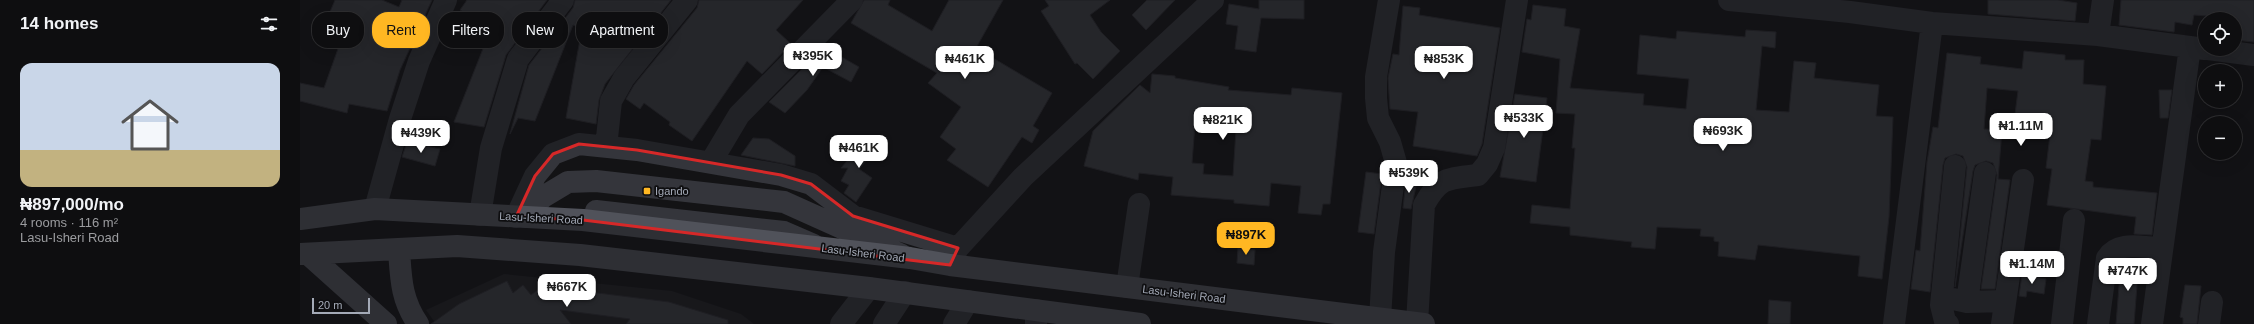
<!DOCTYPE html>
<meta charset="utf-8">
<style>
:root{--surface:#0e0e10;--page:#1c1c1e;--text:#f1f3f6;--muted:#9b9c9f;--line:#2e2e30;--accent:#ffb722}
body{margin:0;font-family:Arial,sans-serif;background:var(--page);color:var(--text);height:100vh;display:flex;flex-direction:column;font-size:15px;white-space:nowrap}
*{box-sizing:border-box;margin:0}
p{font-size:13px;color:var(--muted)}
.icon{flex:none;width:22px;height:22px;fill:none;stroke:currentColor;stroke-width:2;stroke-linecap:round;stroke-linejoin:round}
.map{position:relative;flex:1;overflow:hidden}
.drawer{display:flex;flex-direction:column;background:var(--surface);width:300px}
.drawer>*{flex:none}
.guide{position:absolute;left:12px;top:12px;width:380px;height:36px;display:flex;gap:8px}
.buttons{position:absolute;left:1898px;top:12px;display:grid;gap:8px}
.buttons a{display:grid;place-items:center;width:44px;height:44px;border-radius:50%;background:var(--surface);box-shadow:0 4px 16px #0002,0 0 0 1px var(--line);font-size:20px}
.scale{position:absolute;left:12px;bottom:10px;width:58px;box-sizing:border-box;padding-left:4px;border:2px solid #a4aab7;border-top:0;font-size:11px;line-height:14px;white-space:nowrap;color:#a4aab7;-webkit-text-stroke:3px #0e0e10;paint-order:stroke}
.price{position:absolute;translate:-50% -34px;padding:0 9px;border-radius:8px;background:#fff;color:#222;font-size:13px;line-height:26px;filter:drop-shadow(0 1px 2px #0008)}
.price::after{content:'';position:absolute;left:50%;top:24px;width:12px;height:9px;margin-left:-6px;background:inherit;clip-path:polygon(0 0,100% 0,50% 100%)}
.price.current{background:var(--accent);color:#111}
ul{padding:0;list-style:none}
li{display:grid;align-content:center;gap:8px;height:212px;padding:0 20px}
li+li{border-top:1px solid var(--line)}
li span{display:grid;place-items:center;height:124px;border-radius:12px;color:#555}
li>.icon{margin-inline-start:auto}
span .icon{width:72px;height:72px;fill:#fffc;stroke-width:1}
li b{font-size:17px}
h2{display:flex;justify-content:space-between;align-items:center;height:48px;padding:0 20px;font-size:17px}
.chip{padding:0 14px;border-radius:16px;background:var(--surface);box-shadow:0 4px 16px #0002,0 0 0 1px var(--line);font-size:14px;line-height:36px}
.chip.current{background:var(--accent);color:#111}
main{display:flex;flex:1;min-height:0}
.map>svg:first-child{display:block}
</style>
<main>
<section class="drawer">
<h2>14 homes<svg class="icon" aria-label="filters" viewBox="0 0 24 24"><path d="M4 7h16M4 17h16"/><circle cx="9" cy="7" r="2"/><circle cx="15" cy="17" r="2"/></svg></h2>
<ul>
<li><span style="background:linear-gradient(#c9d6e8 70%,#c2b280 0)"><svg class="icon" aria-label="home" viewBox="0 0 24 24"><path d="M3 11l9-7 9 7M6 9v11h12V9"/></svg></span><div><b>₦897,000/mo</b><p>4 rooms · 116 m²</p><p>Lasu-Isheri Road</p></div></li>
</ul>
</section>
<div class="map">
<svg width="1954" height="324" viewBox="0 0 1954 324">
<rect width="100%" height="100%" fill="#131315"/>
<path fill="#1f1f23" d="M 204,274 L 372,291 L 441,314 L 454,324 L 136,324 L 126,310 Z"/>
<path fill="#3d3e43" stroke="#2d2d32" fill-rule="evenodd" d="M 35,0 L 82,0 L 99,7 L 102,0 L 132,0 L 100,70 L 87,111 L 49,104 L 47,113 L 0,101 L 0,83 L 24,88 L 39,46 L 19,38 Z
M 167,0 L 247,0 L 206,55 L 184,127 L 154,122 L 190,31 L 160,10 Z
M 275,0 L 371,0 L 305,84 L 299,100 L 296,124 L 266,118 L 282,28 L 273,25 L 235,121 L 218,118 L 210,134 L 229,65 L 273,8 Z
M 399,0 L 503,0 L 476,30 L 491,44 L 462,74 L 447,61 L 392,141 L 369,125 L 370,122 L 344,103 L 340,109 L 326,99 L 334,85 L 397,8 Z
M 564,0 L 590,0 L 588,5 L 632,31 L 649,0 L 703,0 L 676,48 L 752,93 L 733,126 L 739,130 L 732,143 L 722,137 L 688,187 L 647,160 L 656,149 L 640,137 L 661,107 L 628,83 L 637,73 L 551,23 Z
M 745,0 L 810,0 L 790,15 L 801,32 L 820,51 L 793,79 L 777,63 L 775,64 L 741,11 L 749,6 Z
M 847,0 L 875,0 L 846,30 L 832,15 Z
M 959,0 L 1004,0 L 1004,19 L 961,18 L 956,52 L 935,49 L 938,26 L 926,24 L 929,4 L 959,9 Z
M 1688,0 L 1758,0 L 1777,3 L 1775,21 L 1688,14 Z
M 1821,0 L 1954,0 L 1954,42 L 1935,40 L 1935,18 L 1894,15 L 1892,25 L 1875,22 L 1874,32 L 1819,25 Z
M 1233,5 L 1266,9 L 1264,26 L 1280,29 L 1270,88 L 1344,94 L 1343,105 L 1386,109 L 1389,79 L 1337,74 L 1340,35 L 1376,39 L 1377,31 L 1445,37 L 1446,30 L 1476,32 L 1475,48 L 1462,46 L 1456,110 L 1489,112 L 1494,61 L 1516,63 L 1514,78 L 1579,85 L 1576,116 L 1593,117 L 1589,217 L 1582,279 L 1558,276 L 1560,256 L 1458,245 L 1455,260 L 1418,256 L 1419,242 L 1414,241 L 1414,237 L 1400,236 L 1401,229 L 1357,227 L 1355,249 L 1331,247 L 1332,242 L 1270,235 L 1270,227 L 1230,223 L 1232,205 L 1270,209 L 1275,148 L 1272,148 L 1275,114 L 1256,113 L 1260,59 L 1222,52 L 1227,19 L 1231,20 Z
M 1103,6 L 1120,8 L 1119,15 L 1200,28 L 1182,144 L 1177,156 L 1113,146 L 1118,112 L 1090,109 L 1088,78 L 1093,54 L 1099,55 Z
M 524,47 L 559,67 L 551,82 L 523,67 L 507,90 L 485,113 L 469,102 Z
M 1724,51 L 1765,55 L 1765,60 L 1784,60 L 1783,84 L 1806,86 L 1801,140 L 1791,139 L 1785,181 L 1793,182 L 1793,187 L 1857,193 L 1852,235 L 1834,234 L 1836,217 L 1747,205 L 1752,169 L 1746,168 L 1751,127 L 1714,122 L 1718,91 L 1687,88 L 1684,129 L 1702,130 L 1698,179 L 1710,180 L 1695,289 L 1681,289 L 1697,175 L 1693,163 L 1686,161 L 1675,165 L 1673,171 L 1655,287 L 1667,167 L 1663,156 L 1656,154 L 1645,158 L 1643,165 L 1630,292 L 1611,289 L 1616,250 L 1620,251 L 1627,162 L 1633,127 L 1638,128 L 1647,53 L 1681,57 L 1680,64 L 1722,69 Z
M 852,74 L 875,76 L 875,78 L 929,87 L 928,90 L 991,95 L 992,88 L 1042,93 L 1030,204 L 1023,204 L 1021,215 L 998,213 L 1001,186 L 971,183 L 969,206 L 934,203 L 934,200 L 871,195 L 873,177 L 839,173 L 838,180 L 784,166 L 793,131 L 840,85 L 850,93 ZM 896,111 L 935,118 L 934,130 L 936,130 L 933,176 L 903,174 L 904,164 L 892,163 Z
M 1859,90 L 1872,90 L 1868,118 L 1860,118 Z
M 1215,94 L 1247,98 L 1236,182 L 1200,177 Z
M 569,135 L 581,144 L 559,169 L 572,178 L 556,202 L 544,193 L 549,185 L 541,181 L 548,168 L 541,168 Z
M 453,138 L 469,139 L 495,156 L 495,166 L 441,155 Z
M 107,142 L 140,149 L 135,166 L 102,157 Z
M 1066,172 L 1082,174 L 1074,234 L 1058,232 Z
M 1106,181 L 1117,182 L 1111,209 L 1103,208 Z
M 938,248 L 955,250 L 954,265 L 937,263 Z
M 1827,259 L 1839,259 L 1834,324 L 1816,324 L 1821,261 Z
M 1722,275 L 1746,279 L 1744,294 L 1727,291 L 1726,297 L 1719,296 Z
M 207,281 L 213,293 L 223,285 L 231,295 L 243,286 L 369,302 L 428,320 L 428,324 L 326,324 L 330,319 L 260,310 L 271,324 L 131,324 L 159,304 Z
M 1885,285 L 1901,286 L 1897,324 L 1883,324 L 1883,318 L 1880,317 Z
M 1469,300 L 1491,302 L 1490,324 L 1468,324 Z"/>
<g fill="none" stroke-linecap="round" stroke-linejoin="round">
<path stroke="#34353b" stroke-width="22" d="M 1429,0 L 1550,12 L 1632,23 L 1798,35 L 1905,49
M 1798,35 L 1803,0
M 1908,49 L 1954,55
M 306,147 L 311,101 L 324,78 L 387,0
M 411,162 L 439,115 L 552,0
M 75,209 L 100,119 L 119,61 L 146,0
M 296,211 L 484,232 L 514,245
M 180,215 L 191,148 L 218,59 L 263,0
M 216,217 L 235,176 L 253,154 L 279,144 L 337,150 L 481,175 L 511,184 L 553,216 L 658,248
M 225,217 L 243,197 L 268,182 L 296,181 L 484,202 L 602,255
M 652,260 L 658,248 L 723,177 L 913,0
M 827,287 L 839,204
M 1653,299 L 1667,302 L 1705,301
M 1667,302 L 1685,173
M 736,310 L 736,324
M 1080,319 L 1084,252 L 1096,163 L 1090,142 L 1078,118 L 1076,98 L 1076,77 L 1089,0
M 1117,323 L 1124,205 C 1140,176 1148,179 1178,175 L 1187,164 L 1194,148 L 1217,0
M 541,324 L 569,288
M 584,324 L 605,292
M 654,324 L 668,301
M 1594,324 L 1632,23
M 1648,324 L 1645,321 L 1641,305 L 1655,166
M 1702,324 L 1723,180
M 1762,324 L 1774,220
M 1798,324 L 1807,258 C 1818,240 1843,248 1862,248
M 1852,324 L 1890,47
M 1909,324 L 1912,302"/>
<path stroke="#50525a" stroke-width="22" d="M 0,219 L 75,209 L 283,220 L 610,258 L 650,265 L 1124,324
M 99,250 C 101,279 101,299 118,324
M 0,254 L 157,246 L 280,255 L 569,288 L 840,324
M 8,254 L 86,324"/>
</g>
<path d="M0 0H1954V324H0ZM 279,144 L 337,150 L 481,175 L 511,184 L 553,216 L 658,248 L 650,265 L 283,220 L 216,217 L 235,176 L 253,154 Z" fill="#131315" fill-opacity=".55" fill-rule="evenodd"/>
<path fill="none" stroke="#d62828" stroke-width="3" stroke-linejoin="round" d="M 279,144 L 337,150 L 481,175 L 511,184 L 553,216 L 658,248 L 650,265 L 283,220 L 216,217 L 235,176 L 253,154 Z"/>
<rect fill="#ffb722" stroke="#0e0e10" stroke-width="1.5" x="343" y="187" width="8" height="8" rx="2"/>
<g text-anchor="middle" stroke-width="3.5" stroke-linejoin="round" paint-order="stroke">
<g font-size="11" fill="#a4aab7" stroke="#0e0e10" text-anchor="start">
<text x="355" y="195">Igando</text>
</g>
<g font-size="11" fill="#a4aab7" stroke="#0e0e10">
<text transform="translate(241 218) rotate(3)" y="4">Lasu-Isheri Road</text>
<text transform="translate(563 253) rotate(7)" y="4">Lasu-Isheri Road</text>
<text transform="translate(884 294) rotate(7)" y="4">Lasu-Isheri Road</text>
</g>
</g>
</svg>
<div class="buttons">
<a><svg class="icon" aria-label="locate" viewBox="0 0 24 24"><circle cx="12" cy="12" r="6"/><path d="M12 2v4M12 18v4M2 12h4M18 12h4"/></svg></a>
<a>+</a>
<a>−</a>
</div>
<div class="scale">20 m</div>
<b class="price" style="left:513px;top:77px">₦395K</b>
<b class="price" style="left:665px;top:80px">₦461K</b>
<b class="price" style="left:1144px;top:80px">₦853K</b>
<b class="price" style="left:1224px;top:139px">₦533K</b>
<b class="price" style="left:923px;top:141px">₦821K</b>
<b class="price" style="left:1721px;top:147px">₦1.11M</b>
<b class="price" style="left:1423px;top:152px">₦693K</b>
<b class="price" style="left:121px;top:154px">₦439K</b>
<b class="price" style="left:559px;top:169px">₦461K</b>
<b class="price" style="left:1109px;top:194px">₦539K</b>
<b class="price current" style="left:946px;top:256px">₦897K</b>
<b class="price" style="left:1732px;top:285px">₦1.14M</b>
<b class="price" style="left:1828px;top:292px">₦747K</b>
<b class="price" style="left:267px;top:308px">₦667K</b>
<div class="guide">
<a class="chip">Buy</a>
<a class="chip current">Rent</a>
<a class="chip">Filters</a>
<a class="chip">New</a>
<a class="chip">Apartment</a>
</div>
</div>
</main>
